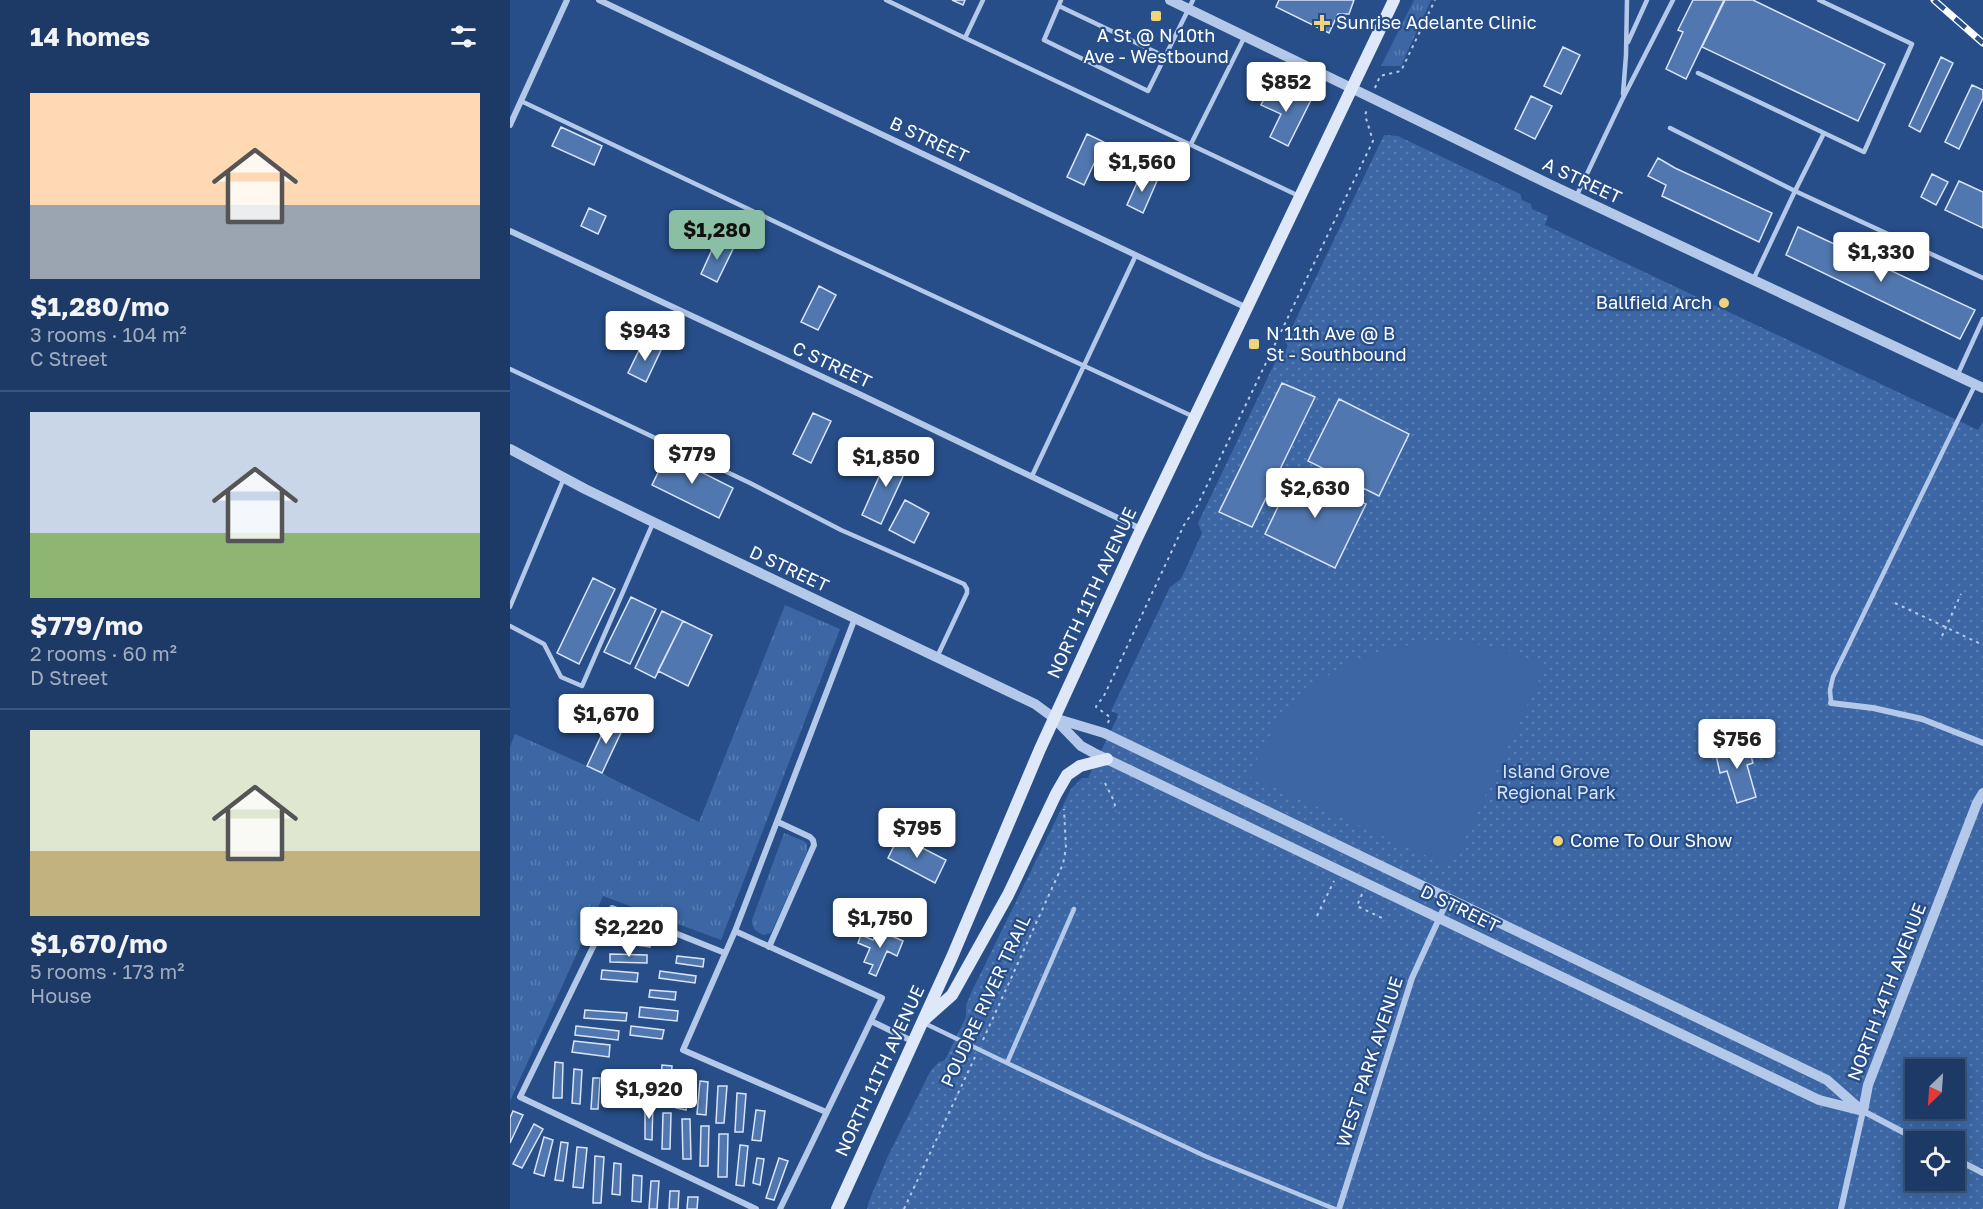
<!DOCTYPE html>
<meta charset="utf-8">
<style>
:root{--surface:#1d3a66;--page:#2a456f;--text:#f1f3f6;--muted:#a0adbf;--line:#3b547a;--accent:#8abfa5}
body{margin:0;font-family:"Golos Text",sans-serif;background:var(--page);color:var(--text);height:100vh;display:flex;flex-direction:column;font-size:22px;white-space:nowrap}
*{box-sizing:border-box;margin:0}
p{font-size:20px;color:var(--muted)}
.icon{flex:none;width:33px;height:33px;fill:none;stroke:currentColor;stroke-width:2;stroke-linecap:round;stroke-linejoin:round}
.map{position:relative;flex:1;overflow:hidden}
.panel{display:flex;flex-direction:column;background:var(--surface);width:510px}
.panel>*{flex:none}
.needle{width:39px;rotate:205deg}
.fabs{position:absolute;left:1395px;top:1059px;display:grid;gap:12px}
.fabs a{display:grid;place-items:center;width:60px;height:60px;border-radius:0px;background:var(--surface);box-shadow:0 3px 15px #0003,0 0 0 2px var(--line);font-size:30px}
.price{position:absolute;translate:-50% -51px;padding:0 14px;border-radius:6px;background:#fff;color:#222;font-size:20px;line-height:39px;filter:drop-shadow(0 2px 3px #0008)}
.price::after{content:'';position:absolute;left:50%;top:36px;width:18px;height:14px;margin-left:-9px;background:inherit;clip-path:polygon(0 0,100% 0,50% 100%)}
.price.current{background:var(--accent);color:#111}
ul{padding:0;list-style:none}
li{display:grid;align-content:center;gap:12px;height:318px;padding:0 30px}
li+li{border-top:2px solid var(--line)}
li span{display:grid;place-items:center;height:186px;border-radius:0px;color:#555}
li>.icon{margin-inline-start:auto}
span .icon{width:108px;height:108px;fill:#fffc;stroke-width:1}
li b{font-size:26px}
h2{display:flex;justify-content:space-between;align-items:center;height:72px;padding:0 30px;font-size:26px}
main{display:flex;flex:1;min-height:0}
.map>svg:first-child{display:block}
</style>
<main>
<section class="panel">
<h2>14 homes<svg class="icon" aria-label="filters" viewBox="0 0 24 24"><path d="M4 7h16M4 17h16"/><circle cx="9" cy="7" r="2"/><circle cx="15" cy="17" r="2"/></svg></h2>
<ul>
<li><span style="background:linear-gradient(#ffd9b3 60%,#9aa5b1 0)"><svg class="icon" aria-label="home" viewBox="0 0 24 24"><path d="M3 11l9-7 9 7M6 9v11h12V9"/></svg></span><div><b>$1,280/mo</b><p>3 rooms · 104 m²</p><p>C Street</p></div></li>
<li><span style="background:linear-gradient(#c9d6e8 65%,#8fb573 0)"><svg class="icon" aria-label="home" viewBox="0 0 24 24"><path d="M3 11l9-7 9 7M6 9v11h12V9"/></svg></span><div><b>$779/mo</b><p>2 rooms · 60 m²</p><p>D Street</p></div></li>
<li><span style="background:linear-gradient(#dfe7d0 65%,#c2b280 0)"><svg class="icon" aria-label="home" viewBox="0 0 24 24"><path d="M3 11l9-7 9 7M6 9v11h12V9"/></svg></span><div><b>$1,670/mo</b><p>5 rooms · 173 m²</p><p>House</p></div></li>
</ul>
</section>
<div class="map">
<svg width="1473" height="1209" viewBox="0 0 1473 1209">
<defs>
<pattern id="grass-tufts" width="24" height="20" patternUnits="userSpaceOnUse" patternTransform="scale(1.5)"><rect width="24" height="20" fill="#3c67a4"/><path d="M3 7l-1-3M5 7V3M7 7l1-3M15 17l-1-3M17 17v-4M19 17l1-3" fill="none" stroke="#597eb2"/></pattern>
<pattern id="park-dots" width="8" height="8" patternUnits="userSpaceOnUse" patternTransform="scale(1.5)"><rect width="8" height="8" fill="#3c67a4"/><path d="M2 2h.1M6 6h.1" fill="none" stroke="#597eb2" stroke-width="1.8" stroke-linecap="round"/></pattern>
</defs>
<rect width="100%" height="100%" fill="#274e88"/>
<path fill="url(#grass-tufts)" d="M 904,0 L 921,0 L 891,66 L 871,66 Z
M 275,605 L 330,629 L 211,940 L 93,896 L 0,1101 L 0,747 L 5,734 L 77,766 L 189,822 Z
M 274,833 L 294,841 L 297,844 L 297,853 L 261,933 L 253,935 C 246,931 242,929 242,920 Z"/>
<path fill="url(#park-dots)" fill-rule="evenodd" d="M 874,135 L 888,136 L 1010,194 L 1012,200 L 1021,204 L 1022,209 L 1038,216 L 1035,225 L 1468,430 L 1473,421 L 1473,1209 L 357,1209 L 359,1201 L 378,1156 L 421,1070 L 429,1062 L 435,1060 L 456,1017 L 456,1005 L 462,991 L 561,789 L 572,778 L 578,778 L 607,718 L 608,714 L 601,711 L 660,587 L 671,579 L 692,533 L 688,523 L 769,354 L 773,356 L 778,345 L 775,342 ZM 1406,1070 L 1444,1070 L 1444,1108 L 1406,1108 ZM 1406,1142 L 1444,1142 L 1444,1180 L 1406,1180 Z"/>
<path fill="#3c67a4" d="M 942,641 L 994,648 L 1035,667 L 948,854 L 933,863 L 738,776 L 764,728 L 802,687 L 835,664 L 881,647 Z"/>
<path fill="#5077af" stroke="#d8e4f7" stroke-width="1.5" d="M 442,0 L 455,0 L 453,5 Z
M 769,0 L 844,0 L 839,14 L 828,14 L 819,33 L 766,7 Z
M 1183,0 L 1214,0 L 1176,79 L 1156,69 L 1173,32 L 1168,30 Z
M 1215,0 L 1243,0 L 1375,64 L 1348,121 L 1192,47 Z
M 1053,47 L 1070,55 L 1051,94 L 1034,86 Z
M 1431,57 L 1443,63 L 1410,132 L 1399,126 Z
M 1462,85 L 1473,90 L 1473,98 L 1449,149 L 1435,142 Z
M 760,87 L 783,98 L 786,92 L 801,100 L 778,146 L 760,137 L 771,114 L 751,105 Z
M 1021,96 L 1042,106 L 1025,139 L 1005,129 Z
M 51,127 L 92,146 L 84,165 L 42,146 Z
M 577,134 L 594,142 L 574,185 L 557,177 Z
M 1148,158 L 1165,168 L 1262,213 L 1249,242 L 1152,196 L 1156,185 L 1138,176 Z
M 631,174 L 647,181 L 633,213 L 617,205 Z
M 1422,174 L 1438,182 L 1426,205 L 1411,197 Z
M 1449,181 L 1473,192 L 1473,228 L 1435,210 Z
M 79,208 L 96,216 L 88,234 L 71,226 Z
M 1288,227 L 1465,310 L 1450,339 L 1276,255 Z
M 206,241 L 223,249 L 207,282 L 191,274 Z
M 309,286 L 326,295 L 308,330 L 291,322 Z
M 133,342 L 151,350 L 136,382 L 118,373 Z
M 772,383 L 805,397 L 742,527 L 709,512 Z
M 829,399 L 899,434 L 869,496 L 798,461 Z
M 303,413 L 321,421 L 301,463 L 283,454 Z
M 159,450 L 190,465 L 187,470 L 223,488 L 209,518 L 142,485 Z
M 380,452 L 400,461 L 371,524 L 352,515 Z
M 785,471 L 856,504 L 825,568 L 755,534 Z
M 395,500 L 419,513 L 404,543 L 379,530 Z
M 83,578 L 105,589 L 69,664 L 47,653 Z
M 121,597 L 146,609 L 120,664 L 94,652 Z
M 152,611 L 173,621 L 145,678 L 125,668 Z
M 173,621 L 202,635 L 178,686 L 148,671 Z
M 100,717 L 115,724 L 92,773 L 77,766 Z
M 1237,742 L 1243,763 L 1237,765 L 1246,797 L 1227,803 L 1217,771 L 1210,773 L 1205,751 Z
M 389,836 L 436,860 L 425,883 L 378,858 Z
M 368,930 L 393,941 L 387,956 L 377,951 L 366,976 L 359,973 L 363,965 L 354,962 L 360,948 L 348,943 L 351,935 L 363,940 Z
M 112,937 L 141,941 L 140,947 L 112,943 Z
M 100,954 L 137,955 L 137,963 L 100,962 Z
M 167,956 L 194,959 L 193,967 L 166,963 Z
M 92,970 L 128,973 L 127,982 L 91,979 Z
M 150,971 L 186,976 L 185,983 L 149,978 Z
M 140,990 L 166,992 L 165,1000 L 139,997 Z
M 130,1007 L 168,1011 L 167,1021 L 129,1017 Z
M 75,1010 L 117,1013 L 116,1021 L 74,1018 Z
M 66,1026 L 109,1031 L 108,1040 L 65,1035 Z
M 121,1026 L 154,1030 L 152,1039 L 120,1035 Z
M 64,1041 L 100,1045 L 99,1057 L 62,1052 Z
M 45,1062 L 53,1063 L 52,1098 L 43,1098 Z
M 152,1065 L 162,1066 L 160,1095 L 150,1094 Z
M 64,1069 L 72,1070 L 70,1104 L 62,1103 Z
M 173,1072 L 182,1073 L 176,1110 L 166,1108 Z
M 83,1078 L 90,1078 L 88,1109 L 81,1109 Z
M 128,1080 L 141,1082 L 140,1091 L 127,1089 Z
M 190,1081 L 198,1082 L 196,1115 L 187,1114 Z
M 208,1086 L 217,1086 L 214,1123 L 206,1123 Z
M 227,1093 L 236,1094 L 233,1132 L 225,1132 Z
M 135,1102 L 143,1102 L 142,1140 L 135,1139 Z
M 246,1110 L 255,1111 L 251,1141 L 242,1140 Z
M 3,1111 L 13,1115 L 0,1143 L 0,1118 Z
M 153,1113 L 161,1113 L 160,1149 L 152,1149 Z
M 172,1119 L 180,1119 L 181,1159 L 173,1159 Z
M 24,1124 L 33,1129 L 12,1168 L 3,1164 Z
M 191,1126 L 199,1126 L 198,1166 L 190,1166 Z
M 209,1134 L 218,1134 L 217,1177 L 208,1177 Z
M 34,1137 L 43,1140 L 34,1176 L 24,1173 Z
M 51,1142 L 58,1143 L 53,1181 L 45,1180 Z
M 230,1145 L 238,1146 L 234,1186 L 226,1185 Z
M 67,1147 L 77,1148 L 73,1188 L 63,1187 Z
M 85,1156 L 94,1157 L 91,1203 L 83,1203 Z
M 247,1158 L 254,1159 L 250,1185 L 243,1183 Z
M 269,1158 L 278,1161 L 264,1200 L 256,1198 Z
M 104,1163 L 111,1164 L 110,1195 L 102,1194 Z
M 123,1175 L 132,1176 L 131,1202 L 122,1201 Z
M 141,1181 L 149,1181 L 147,1209 L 139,1209 Z
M 160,1191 L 169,1191 L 168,1209 L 159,1209 Z
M 178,1197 L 188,1197 L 187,1209 L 177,1209 Z"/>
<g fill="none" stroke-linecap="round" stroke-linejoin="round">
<path stroke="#b4c9e9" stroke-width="2" stroke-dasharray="3 4.5" stroke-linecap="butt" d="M 865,88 L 870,76 L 891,71 L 925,0
M 1385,603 L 1473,645
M 1432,636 L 1451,594
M 598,723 L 600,717 L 586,707 L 587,704 L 593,698 L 674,525 L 687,506 L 863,141 L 855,115 L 857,110
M 595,783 L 604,801 L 606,811
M 852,894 L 847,906 L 876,920
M 807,916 L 824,881
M 473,1040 L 553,864 L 556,848 L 554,809
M 394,1209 L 465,1057"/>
<path stroke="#b4c9e9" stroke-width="4.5" d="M 376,0 L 455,38
M 473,0 L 455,38 L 789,196
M 551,0 L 534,40 L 638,91 L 683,0
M 1309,0 L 1402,44 L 1354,152 L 1314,133
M 549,6 L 656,57
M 1118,42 L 1137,0
M 1188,73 L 1314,133 L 1285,191 L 1473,278
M 1113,94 L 1116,55 L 1117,0
M 11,101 L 318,247 L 682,416
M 1160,128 L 1285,191 L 1243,280
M 681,144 L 735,36
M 1066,197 L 1112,100 L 1163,0
M 0,369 L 240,483 L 331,530 L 454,584 L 457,589 L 457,593 L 427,657
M 1447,376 L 1473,319
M 522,476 L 626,255
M 0,607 L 54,478
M 0,626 L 34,644 L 51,677 L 72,686 L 143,523
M 1321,703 L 1320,690 L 1323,677 L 1465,385
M 414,1023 L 497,1063 L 564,909
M 497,1063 L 697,1157 L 825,1209"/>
<path stroke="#b4c9e9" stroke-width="6" d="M 89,0 L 737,308
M 0,125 L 57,0
M 0,231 L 347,393 L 631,529
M 1321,703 L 1363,708 L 1412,719 L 1473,743
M 225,931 L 372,998 L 270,1209
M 259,947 L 304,845 L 303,840 L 300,837 L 268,822
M 215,953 L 102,908 L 10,1097 L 246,1209
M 361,1021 L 402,1041
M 316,1112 L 173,1050 L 225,931 L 345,618
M 1444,1158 L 1473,1173
M 829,1209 L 902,978 L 938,899
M 1331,1209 L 1353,1111 L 1412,1142"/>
<path stroke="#b4c9e9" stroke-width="10" d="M 660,0 L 1039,184 L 1473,388
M 0,449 L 75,489 L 143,522 L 525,704 L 544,718 L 571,746 L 584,753 L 1309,1100 L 1353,1111
M 544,718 L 594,733 L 1317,1080 L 1351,1110
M 1353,1111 L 1358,1085 L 1467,803 L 1473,793"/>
<path stroke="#dee8f8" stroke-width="12" d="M 415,1019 L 442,995 L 498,895 L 546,794 L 557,775 L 570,766 L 597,759
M 327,1209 L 442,957 L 530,749 L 626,540 L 884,0"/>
<defs>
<path id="rail" d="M 1424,0 L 1473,43"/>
</defs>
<use href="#rail" stroke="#fff" stroke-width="7"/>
<use href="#rail" stroke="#274e88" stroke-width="4.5" stroke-dasharray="14" stroke-linecap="butt"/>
</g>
<g fill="#f1d37a" stroke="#274e88" stroke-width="2">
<rect x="640" y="10" width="12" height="12" rx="3"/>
<path d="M809 14h6v6h6v6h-6v6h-6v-6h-6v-6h6z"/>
<circle cx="1214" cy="303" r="6"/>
<rect x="738" y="338" width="12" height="12" rx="3"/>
<circle cx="1048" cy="841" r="6"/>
</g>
<g text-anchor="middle" stroke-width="4.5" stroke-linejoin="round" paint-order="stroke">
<g font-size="18" fill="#fff" stroke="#274e88" text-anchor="start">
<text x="826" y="29">Sunrise Adelante Clinic</text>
<text x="646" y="42" text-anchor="middle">A St @ N 10th<tspan x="646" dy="21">Ave - Westbound</tspan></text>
<text x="1202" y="309" text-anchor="end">Ballfield Arch</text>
<text x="756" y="340">N 11th Ave @ B<tspan x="756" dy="21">St - Southbound</tspan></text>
<text x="1060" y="847">Come To Our Show</text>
</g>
<g font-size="18" fill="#fff" stroke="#274e88">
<text transform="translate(419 140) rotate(25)" y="6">B STREET</text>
<text transform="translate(1072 181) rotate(25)" y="6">A STREET</text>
<text transform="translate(322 365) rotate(25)" y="6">C STREET</text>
<text transform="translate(279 569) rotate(25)" y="6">D STREET</text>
<text transform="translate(582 593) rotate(-65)" y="6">NORTH 11TH AVENUE</text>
<text transform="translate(950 909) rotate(26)" y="6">D STREET</text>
<text transform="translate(1377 992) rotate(-69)" y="6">NORTH 14TH AVENUE</text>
<text transform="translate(476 1001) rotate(-65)" y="6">POUDRE RIVER TRAIL</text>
<text transform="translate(860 1062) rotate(-72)" y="6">WEST PARK AVENUE</text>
<text transform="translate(370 1071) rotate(-65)" y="6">NORTH 11TH AVENUE</text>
</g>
<g font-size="18" fill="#d8e4f7" stroke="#274e88">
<text x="1046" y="778">Island Grove<tspan x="1046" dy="21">Regional Park</tspan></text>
</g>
</g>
</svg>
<div class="fabs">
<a><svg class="needle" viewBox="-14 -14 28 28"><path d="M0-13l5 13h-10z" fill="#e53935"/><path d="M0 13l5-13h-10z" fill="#a0adbf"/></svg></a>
<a><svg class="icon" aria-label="locate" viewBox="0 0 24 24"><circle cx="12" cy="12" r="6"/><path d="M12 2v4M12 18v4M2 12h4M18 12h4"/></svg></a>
</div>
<b class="price" style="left:776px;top:113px">$852</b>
<b class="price" style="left:632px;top:193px">$1,560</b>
<b class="price current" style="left:207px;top:261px">$1,280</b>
<b class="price" style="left:1371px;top:283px">$1,330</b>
<b class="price" style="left:135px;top:362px">$943</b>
<b class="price" style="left:182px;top:485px">$779</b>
<b class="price" style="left:376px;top:488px">$1,850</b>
<b class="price" style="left:805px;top:519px">$2,630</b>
<b class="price" style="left:96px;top:745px">$1,670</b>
<b class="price" style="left:1227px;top:770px">$756</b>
<b class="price" style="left:407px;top:859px">$795</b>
<b class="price" style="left:370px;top:949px">$1,750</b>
<b class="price" style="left:119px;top:958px">$2,220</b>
<b class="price" style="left:139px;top:1120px">$1,920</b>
</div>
</main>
